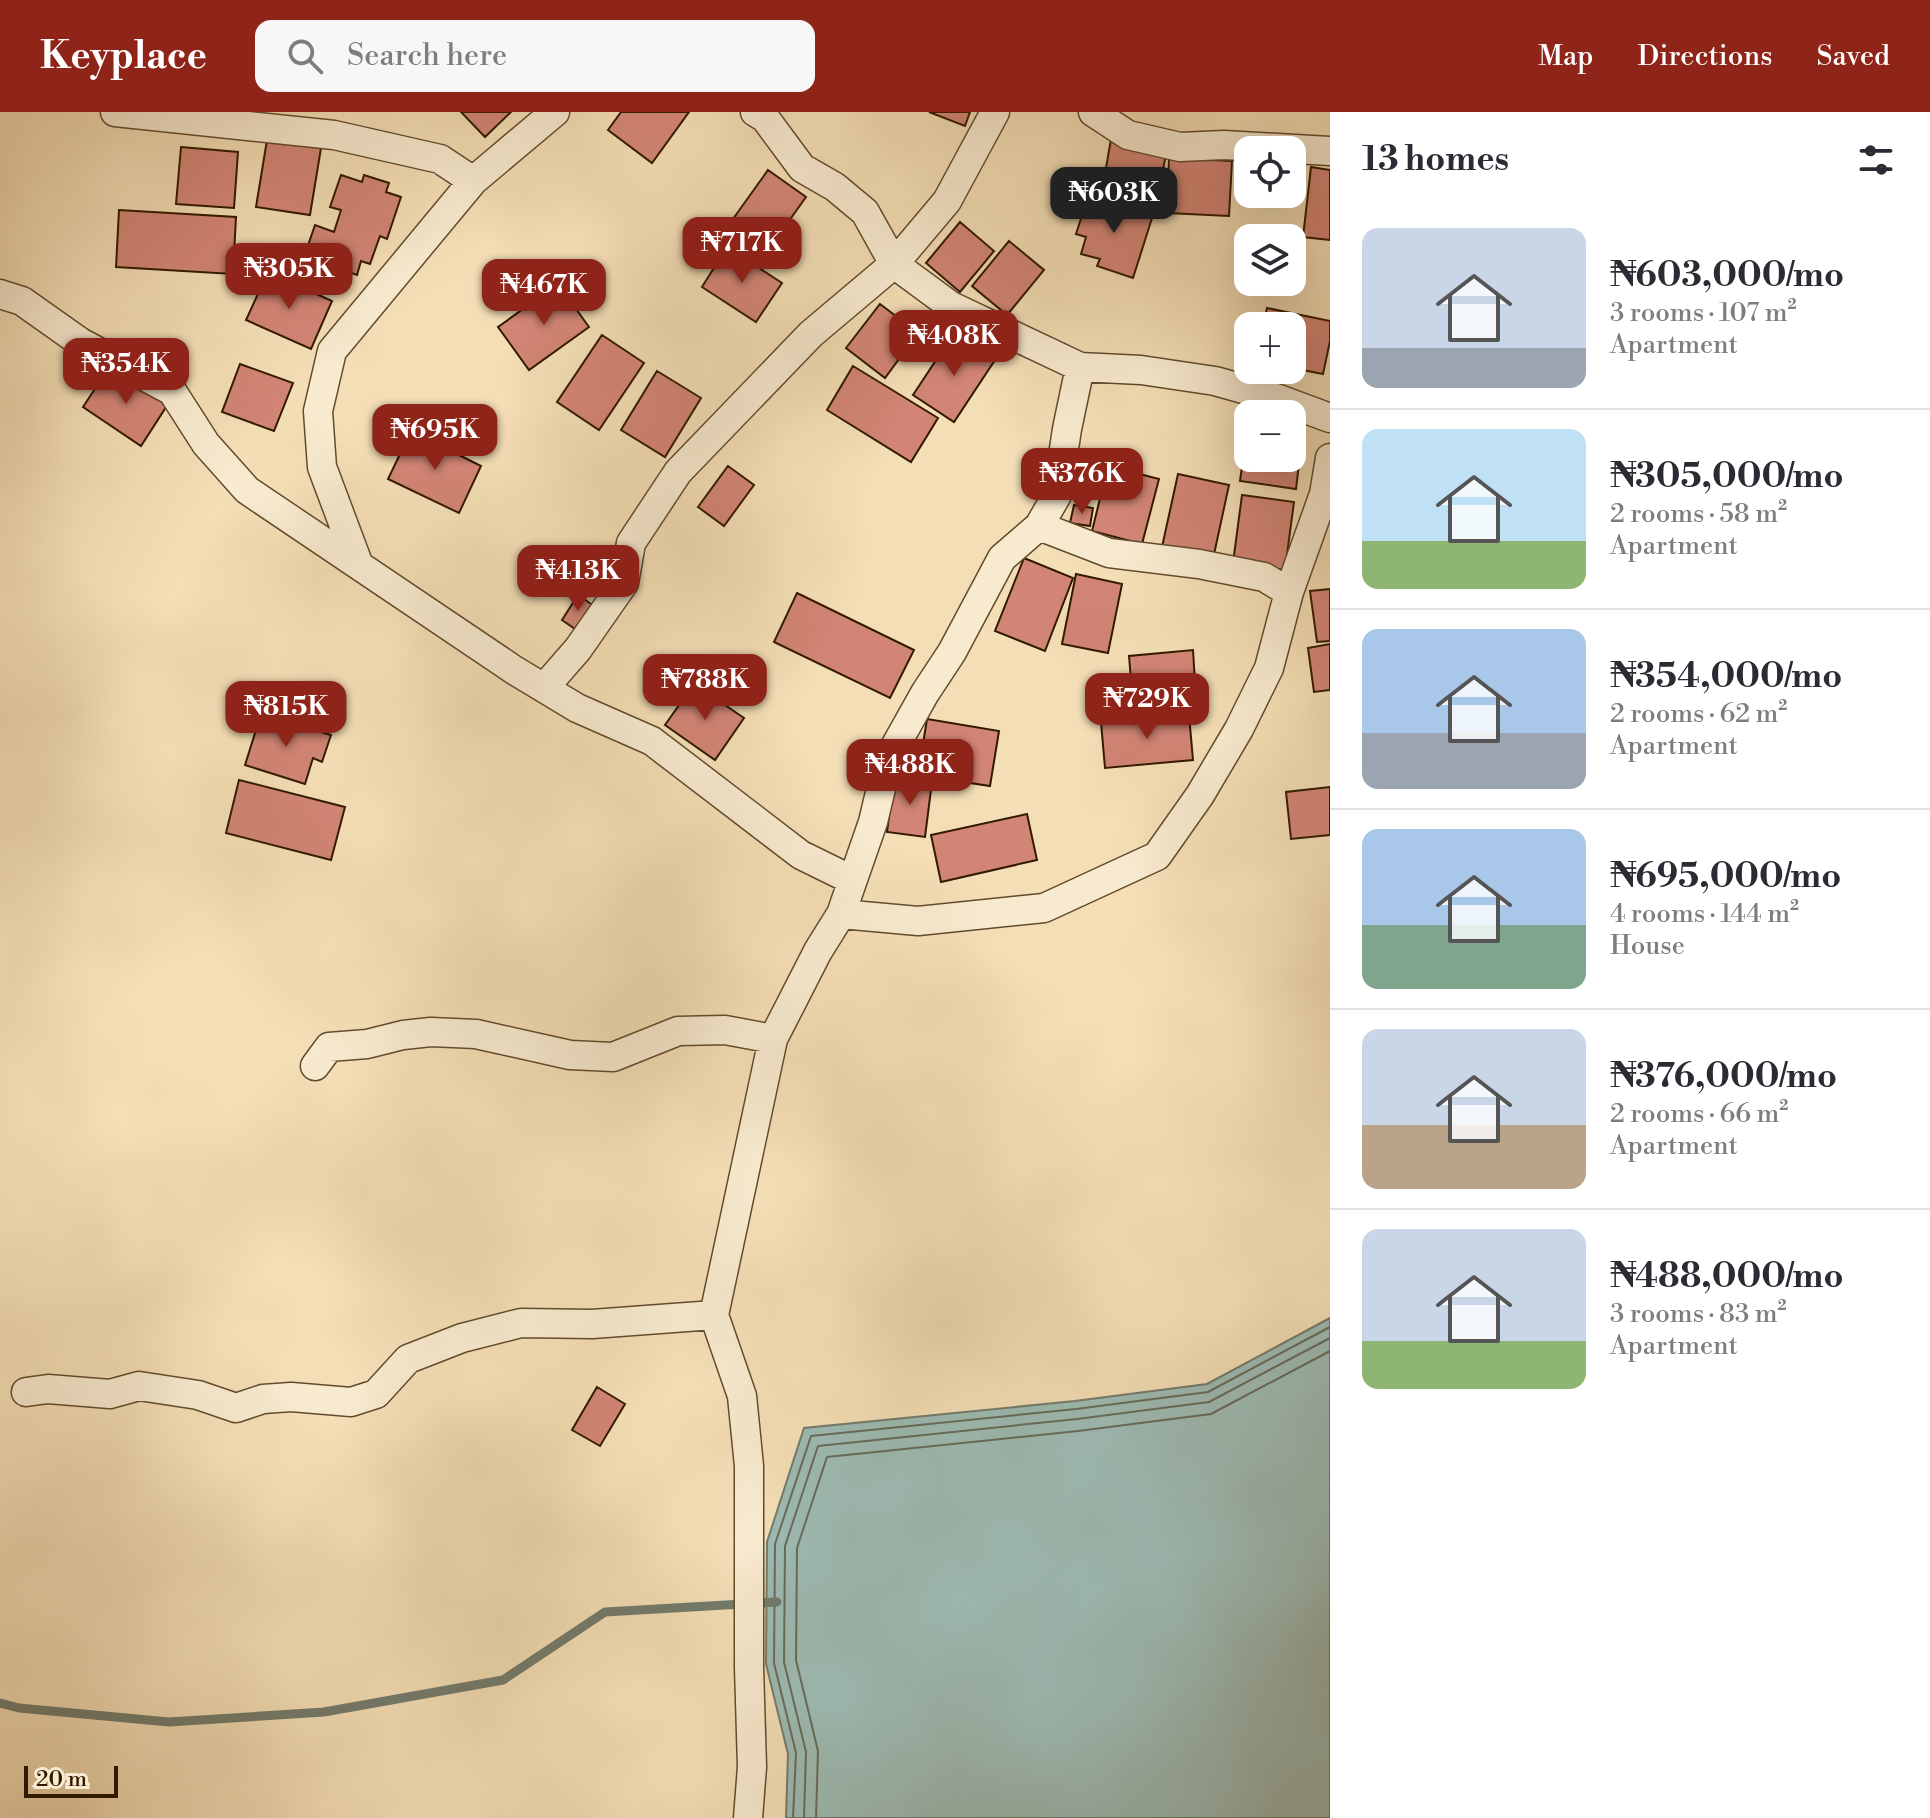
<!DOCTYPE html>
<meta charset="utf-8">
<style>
:root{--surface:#fff;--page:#f7f7f7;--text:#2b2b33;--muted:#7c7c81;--line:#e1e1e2;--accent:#8f2418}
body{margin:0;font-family:"Libre Bodoni",serif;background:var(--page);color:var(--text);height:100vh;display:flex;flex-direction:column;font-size:30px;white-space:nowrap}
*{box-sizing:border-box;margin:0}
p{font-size:26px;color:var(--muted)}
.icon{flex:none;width:44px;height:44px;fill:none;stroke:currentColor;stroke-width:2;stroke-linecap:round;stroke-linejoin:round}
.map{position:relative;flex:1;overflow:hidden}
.drawer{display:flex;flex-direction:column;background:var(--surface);width:600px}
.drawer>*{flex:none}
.fabs{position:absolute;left:1234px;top:24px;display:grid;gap:16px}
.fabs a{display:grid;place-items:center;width:72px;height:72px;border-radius:16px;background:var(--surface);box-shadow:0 8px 32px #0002;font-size:40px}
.scale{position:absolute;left:24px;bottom:20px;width:94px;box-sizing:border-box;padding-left:8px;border:4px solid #321a00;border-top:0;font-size:22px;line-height:28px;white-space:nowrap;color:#321a00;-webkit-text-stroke:6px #f8eacf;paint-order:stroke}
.price{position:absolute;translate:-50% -68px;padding:0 18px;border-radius:16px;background:var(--accent);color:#fff;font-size:26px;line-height:52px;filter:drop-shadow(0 2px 4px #0008)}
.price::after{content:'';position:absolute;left:50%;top:48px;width:24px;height:18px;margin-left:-12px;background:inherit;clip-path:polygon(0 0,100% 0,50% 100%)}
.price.active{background:#222;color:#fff}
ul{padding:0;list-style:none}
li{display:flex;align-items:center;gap:24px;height:200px;padding:0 32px}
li+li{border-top:2px solid var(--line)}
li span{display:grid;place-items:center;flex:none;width:224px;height:160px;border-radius:16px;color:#555}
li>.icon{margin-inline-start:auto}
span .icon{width:96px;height:96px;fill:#fffc;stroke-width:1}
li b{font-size:34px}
h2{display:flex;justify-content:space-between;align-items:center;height:96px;padding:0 32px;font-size:34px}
header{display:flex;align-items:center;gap:48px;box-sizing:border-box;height:112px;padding:0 40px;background:var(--accent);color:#fff}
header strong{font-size:38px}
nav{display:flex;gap:44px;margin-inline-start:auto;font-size:28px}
.search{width:560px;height:72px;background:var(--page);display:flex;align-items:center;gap:20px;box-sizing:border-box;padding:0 28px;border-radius:16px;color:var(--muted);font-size:30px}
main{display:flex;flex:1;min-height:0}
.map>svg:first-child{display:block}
</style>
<header>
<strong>Keyplace</strong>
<div class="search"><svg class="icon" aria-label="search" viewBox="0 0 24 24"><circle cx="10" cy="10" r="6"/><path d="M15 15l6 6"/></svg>Search here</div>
<nav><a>Map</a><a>Directions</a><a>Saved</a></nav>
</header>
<main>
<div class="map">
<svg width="1330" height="1706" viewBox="0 0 1330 1706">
<rect width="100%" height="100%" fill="#f4deb5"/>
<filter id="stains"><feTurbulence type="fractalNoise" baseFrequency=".0025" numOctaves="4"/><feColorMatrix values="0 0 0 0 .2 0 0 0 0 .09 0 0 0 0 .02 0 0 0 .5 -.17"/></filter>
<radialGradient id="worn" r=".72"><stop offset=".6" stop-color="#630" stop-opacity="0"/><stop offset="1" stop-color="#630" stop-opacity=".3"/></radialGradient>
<path fill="#9dbbb4" stroke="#727b6c" stroke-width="2" d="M 1330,1206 L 1330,1706 L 786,1706 L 788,1642 L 766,1552 L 767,1430 L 804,1316 L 1075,1289 L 1207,1272 Z"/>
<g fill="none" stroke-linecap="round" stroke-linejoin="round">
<path stroke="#686a5a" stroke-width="2" d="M 793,1706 L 796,1641 L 774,1551 L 775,1432 L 811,1324 L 1076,1297 L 1208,1280 L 1330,1215
M 804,1706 L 806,1640 L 784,1550 L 785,1434 L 818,1334 L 1077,1307 L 1209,1290 L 1330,1226
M 816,1706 L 818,1639 L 796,1548 L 797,1436 L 827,1345 L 1078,1319 L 1211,1302 L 1330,1239"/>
<path stroke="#727b6c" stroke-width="9" d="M 0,1591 L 19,1596 L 169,1610 L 324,1600 L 503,1568 L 605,1500 L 777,1490"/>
</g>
<path fill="#d28575" stroke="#321a00" stroke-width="2" d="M 461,0 L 511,0 L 485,25 Z
M 621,0 L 689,0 L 652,51 L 608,18 Z
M 929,0 L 970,0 L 965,14 Z
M 1111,27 L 1167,37 L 1156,95 L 1101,85 Z
M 267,28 L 321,36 L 310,103 L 256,95 Z
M 181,35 L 238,40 L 234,96 L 176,92 Z
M 1169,46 L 1232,49 L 1229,104 L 1167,101 Z
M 1311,55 L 1330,58 L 1330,128 L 1303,125 Z
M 768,58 L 806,85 L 771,134 L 733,107 Z
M 341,63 L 362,70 L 364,63 L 389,71 L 386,80 L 401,85 L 387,127 L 380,124 L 370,152 L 361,149 L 357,163 L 304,145 L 315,113 L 334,120 L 341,98 L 330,95 Z
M 1098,85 L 1153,103 L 1133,166 L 1097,154 L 1100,147 L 1081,142 L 1086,125 L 1076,122 L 1085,94 L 1094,97 Z
M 119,98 L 236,105 L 233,162 L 116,155 Z
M 960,110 L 994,139 L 960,180 L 926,151 Z
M 1009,129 L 1044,158 L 1007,203 L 972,174 Z
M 727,135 L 782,171 L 756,210 L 702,175 Z
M 268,160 L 332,189 L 311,237 L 246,208 Z
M 558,172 L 589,215 L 529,258 L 498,215 Z
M 880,192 L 918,221 L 885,266 L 846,236 Z
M 1267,196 L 1330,209 L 1330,229 L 1323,262 L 1292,256 L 1292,214 L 1263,214 Z
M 954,221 L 995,248 L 954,310 L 913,283 Z
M 602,223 L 644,251 L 599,318 L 557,290 Z
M 240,252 L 293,271 L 274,319 L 222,300 Z
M 110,254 L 168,292 L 141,334 L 83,295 Z
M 853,254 L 938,306 L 911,350 L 827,298 Z
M 657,259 L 701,286 L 665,345 L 621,318 Z
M 1243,300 L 1256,302 L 1248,302 L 1248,346 L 1292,346 L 1292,325 L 1302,327 L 1296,377 L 1240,369 L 1247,319 L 1241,318 Z
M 411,319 L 481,354 L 459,401 L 388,367 Z
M 728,354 L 754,373 L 724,414 L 698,395 Z
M 1108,354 L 1159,367 L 1142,432 L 1092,419 Z
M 1178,362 L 1229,373 L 1213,447 L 1162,435 Z
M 1242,383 L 1294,390 L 1285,458 L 1233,451 Z
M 1074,393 L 1093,396 L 1090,414 L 1070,411 Z
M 1024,446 L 1073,466 L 1045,539 L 995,519 Z
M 1076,462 L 1122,472 L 1108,541 L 1062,532 Z
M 1330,477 L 1330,529 L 1317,530 L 1310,479 Z
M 797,481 L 914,538 L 890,586 L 774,530 Z
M 578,483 L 594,494 L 578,519 L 562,508 Z
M 1330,532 L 1330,578 L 1314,580 L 1308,536 Z
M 1193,538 L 1196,587 L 1133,592 L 1129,544 Z
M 694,572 L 744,606 L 715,648 L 665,613 Z
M 261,602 L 331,623 L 322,650 L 313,646 L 305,672 L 245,653 Z
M 1189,603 L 1193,648 L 1105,656 L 1101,610 Z
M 927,607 L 999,619 L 990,674 L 918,663 Z
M 894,665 L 932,670 L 925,725 L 887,720 Z
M 239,668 L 345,695 L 331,748 L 226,721 Z
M 1330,675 L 1330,723 L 1291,727 L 1286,680 Z
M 1027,702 L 1037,748 L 941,770 L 931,723 Z
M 597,1275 L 625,1292 L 600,1334 L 572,1318 Z"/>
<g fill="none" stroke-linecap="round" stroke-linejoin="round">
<defs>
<path id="minor" d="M 115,0 L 334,23 L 440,47 L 473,69
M 755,0 L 765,6 L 802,56 L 835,75 L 865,100 L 894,152 L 951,194 L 1080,255 L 1141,258 L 1215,269 L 1276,286 L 1330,306
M 1093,0 L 1128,23 L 1180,35 L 1224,33 L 1330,39
M 0,182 L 22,189 L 80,230 L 172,279 L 206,332 L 247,378 L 514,558 L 577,596 L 652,629 L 801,743 L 852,768
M 1039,414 L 1109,441 L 1199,452 L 1264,465 L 1289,480
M 358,451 L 322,355 L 318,299 L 332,239 L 473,69 L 555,0
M 544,576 L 578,537 L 624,471 L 631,431 L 678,360 L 811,222 L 894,152 L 947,89 L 995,0
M 841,802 L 918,809 L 1044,796 L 1157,744 L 1200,683 L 1239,617 L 1269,556 L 1289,480 L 1324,382 L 1330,346
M 315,954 L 329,935 L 367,932 L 403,923 L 431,920 L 476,922 L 570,943 L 613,945 L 678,919 L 725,918 L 773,927
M 26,1280 L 48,1277 L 110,1282 L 139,1274 L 198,1283 L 236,1296 L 263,1287 L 291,1285 L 351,1290 L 376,1282 L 408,1247 L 462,1226 L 521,1211 L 592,1212 L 714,1203
M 748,1706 L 752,1655 L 749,1555 L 749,1354 L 742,1284 L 714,1203 L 773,927 L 818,839 L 841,802 L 873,710 L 888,647 L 925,581 L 952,540 L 1002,446 L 1039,414 L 1057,383 L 1067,317 L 1080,255"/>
</defs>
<use href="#minor" stroke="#624b2d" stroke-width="31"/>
<use href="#minor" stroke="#f8eacf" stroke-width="28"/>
</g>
<rect width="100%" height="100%" filter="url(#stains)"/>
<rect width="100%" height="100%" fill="url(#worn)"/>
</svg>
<div class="fabs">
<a><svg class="icon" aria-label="locate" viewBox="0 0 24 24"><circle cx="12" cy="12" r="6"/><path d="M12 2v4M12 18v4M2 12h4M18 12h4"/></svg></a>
<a><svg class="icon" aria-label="layers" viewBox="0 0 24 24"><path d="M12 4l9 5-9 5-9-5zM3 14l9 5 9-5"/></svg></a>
<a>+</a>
<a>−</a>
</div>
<div class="scale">20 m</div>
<b class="price active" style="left:1114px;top:123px">₦603K</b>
<b class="price" style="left:742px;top:173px">₦717K</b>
<b class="price" style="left:289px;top:199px">₦305K</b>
<b class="price" style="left:544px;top:215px">₦467K</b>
<b class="price" style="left:954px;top:266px">₦408K</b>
<b class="price" style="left:126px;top:294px">₦354K</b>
<b class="price" style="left:435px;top:360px">₦695K</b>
<b class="price" style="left:1082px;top:404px">₦376K</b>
<b class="price" style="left:578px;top:501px">₦413K</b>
<b class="price" style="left:705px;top:610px">₦788K</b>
<b class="price" style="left:1147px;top:629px">₦729K</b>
<b class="price" style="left:286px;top:637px">₦815K</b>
<b class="price" style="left:910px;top:695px">₦488K</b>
</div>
<section class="drawer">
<h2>13 homes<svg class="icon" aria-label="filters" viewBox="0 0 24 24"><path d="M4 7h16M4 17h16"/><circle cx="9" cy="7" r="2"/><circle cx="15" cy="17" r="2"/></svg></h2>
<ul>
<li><span style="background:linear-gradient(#c9d6e8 75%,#9aa5b1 0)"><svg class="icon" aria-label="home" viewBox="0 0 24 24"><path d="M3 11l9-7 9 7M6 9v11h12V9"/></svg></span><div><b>₦603,000/mo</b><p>3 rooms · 107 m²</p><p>Apartment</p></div></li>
<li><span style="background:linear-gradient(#bfe0f5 70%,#8fb573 0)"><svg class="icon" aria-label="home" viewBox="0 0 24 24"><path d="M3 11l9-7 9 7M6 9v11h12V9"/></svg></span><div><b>₦305,000/mo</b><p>2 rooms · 58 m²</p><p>Apartment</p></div></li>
<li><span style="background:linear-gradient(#a9c7e8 65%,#9aa5b1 0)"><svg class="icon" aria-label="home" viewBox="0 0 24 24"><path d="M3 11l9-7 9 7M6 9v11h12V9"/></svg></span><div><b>₦354,000/mo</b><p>2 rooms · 62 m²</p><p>Apartment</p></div></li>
<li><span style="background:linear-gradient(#a9c7e8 60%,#7fa58c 0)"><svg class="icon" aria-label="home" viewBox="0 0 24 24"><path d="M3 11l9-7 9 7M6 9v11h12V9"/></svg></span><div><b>₦695,000/mo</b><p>4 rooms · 144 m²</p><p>House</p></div></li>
<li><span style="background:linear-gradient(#c9d6e8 60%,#b9a48a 0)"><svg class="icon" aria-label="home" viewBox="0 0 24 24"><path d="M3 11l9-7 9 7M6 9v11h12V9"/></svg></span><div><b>₦376,000/mo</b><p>2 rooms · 66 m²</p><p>Apartment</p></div></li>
<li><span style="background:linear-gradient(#c9d6e8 70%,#8fb573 0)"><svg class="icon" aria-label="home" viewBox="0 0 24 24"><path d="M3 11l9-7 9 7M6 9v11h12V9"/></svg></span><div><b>₦488,000/mo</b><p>3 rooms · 83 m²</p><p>Apartment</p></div></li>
</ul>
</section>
</main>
